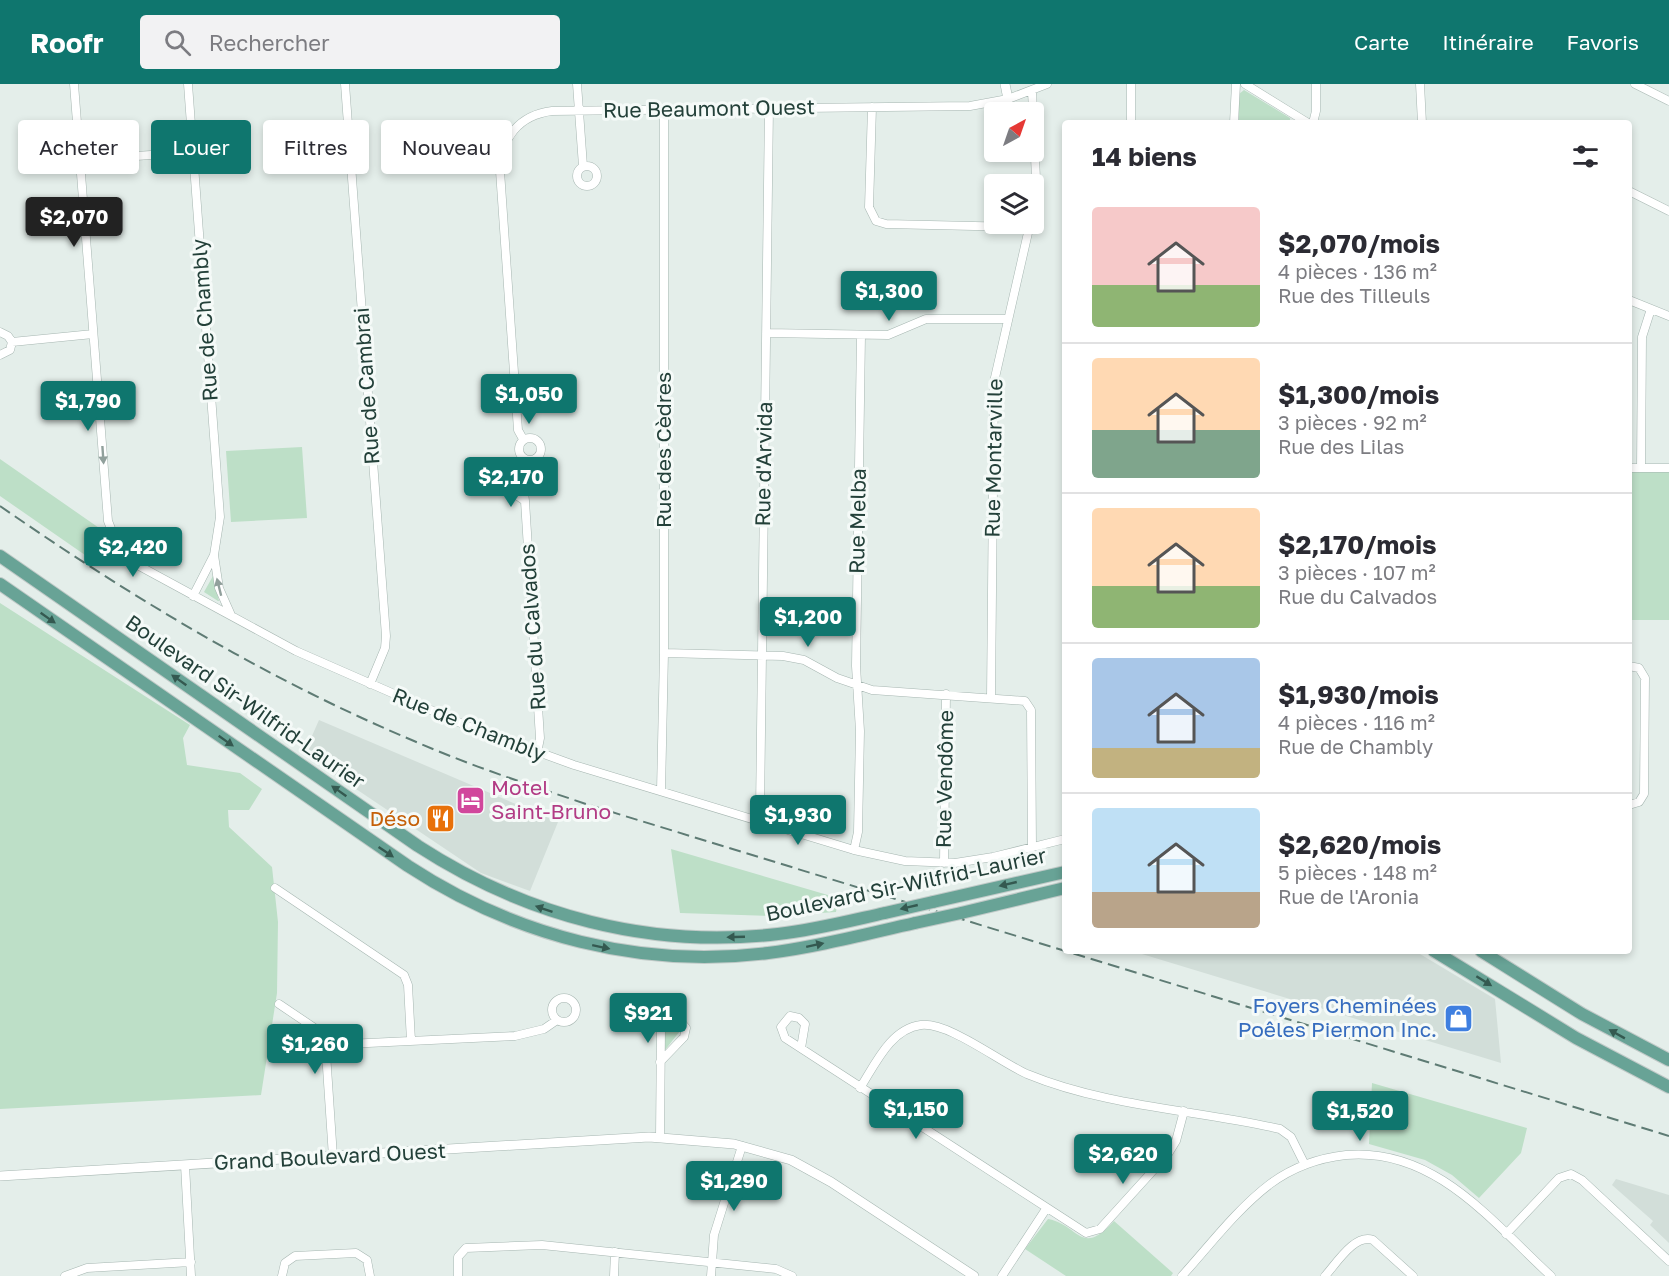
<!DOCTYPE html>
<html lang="fr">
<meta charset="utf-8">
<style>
:root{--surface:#fff;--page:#f2f2f3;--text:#2b2b33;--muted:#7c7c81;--line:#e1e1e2;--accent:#0f766e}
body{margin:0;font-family:"Golos Text",sans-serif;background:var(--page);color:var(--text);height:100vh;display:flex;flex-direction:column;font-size:22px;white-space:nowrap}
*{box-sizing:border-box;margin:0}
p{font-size:20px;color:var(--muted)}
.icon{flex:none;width:33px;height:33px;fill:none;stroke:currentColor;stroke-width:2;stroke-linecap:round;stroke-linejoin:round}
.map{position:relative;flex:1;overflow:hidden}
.sheet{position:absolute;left:1062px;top:36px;width:570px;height:834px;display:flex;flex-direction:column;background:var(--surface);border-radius:6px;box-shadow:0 3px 9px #0003}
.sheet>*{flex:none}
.top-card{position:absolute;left:18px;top:36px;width:570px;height:54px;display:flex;gap:12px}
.needle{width:39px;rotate:40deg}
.tools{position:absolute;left:984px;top:18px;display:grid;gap:12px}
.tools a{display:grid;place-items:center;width:60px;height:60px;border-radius:6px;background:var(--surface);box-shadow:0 3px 9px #0003;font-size:30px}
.price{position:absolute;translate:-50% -51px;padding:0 14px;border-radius:6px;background:var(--accent);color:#fff;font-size:20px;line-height:39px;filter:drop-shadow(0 2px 3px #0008)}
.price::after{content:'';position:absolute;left:50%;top:36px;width:18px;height:14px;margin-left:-9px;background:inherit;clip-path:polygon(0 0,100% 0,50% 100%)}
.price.on{background:#222;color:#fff}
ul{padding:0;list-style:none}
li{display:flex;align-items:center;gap:18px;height:150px;padding:0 30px}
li+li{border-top:2px solid var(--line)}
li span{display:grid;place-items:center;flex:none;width:168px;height:120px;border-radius:6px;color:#555}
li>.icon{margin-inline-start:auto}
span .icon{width:72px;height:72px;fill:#fffc;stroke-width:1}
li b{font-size:26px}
h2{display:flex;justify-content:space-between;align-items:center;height:72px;padding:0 30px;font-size:26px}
.chip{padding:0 21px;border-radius:6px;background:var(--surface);box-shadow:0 3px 9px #0003;font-size:21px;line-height:54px}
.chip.on{background:var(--accent);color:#fff}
header{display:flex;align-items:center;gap:36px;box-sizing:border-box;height:84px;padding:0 30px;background:var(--accent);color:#fff}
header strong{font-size:28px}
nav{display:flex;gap:33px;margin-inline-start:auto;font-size:21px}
.search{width:420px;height:54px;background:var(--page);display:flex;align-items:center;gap:15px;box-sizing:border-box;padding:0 21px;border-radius:6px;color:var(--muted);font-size:22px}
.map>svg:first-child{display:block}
</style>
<header>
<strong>Roofr</strong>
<div class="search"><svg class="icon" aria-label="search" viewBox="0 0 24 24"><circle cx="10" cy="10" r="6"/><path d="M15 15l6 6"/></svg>Rechercher</div>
<nav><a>Carte</a><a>Itinéraire</a><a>Favoris</a></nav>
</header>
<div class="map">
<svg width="1669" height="1192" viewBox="0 0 1669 1192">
<rect width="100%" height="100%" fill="#e4eeea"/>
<path fill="#d2ded9" d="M 319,636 L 558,738 L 530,807 L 481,789 L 304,670 Z
M 1132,867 L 1415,867 L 1495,915 L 1501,979 Z
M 1616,1095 L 1669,1111 L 1669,1159 L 1650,1141 L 1653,1137 L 1612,1101 Z"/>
<path fill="#bddfc7" d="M 1244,6 L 1290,34 L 1290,39 L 1239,39 L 1239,10 Z
M 302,363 L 307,434 L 231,438 L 226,367 Z
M 0,375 L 102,446 L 85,471 L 0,412 Z
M 1629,384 L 1669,384 L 1669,536 L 1629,536 Z
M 213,492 L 219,517 L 218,517 L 204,508 Z
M 0,519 L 190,641 L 183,654 L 187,681 L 240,689 L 262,705 L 249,726 L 228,726 L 229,743 L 272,783 L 278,838 L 277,909 L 261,1011 L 0,1025 Z
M 671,765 L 838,814 L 836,828 L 773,832 L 680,829 Z
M 670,941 L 677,941 L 680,947 L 665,966 L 665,946 Z
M 1372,999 L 1527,1044 L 1521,1069 L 1479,1114 L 1452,1091 L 1425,1076 L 1369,1060 Z
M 1048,1135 C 1080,1141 1080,1174 1114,1137 L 1173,1189 L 1171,1192 L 1066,1192 L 1025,1165 Z"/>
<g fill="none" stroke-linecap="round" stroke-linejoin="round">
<defs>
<path id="minor" d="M 74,0 L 108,437 L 118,462 L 132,478 L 296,567 L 472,644 L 574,681 L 854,766 L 905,777 L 955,779 L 993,773 L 1065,755
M 188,0 L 220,433 L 214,471 L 193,512
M 345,0 L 386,552 L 385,564 L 370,600
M 577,0 L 583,82
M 1245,0 L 1308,39
M 1420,0 L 1422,39
M 1635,0 L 1669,17
M 1032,6 L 1036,95 L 1034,125
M 872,23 L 869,123 L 876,137 L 886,140 L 1019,143 L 1029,146
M 1131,39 L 1131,0
M 1234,39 L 1236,0
M 1313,39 L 1316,27 L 1316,0
M 80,76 L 193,68
M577 92a10 10 0 1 1 20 0a10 10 0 1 1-20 0Z
M 1629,107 L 1669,127
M 1629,216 L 1669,232
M 1651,225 L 1642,253 L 1641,384 L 1669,384
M 0,248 L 8,252 L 12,258 L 10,266 L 0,271
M 766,249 L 888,251 L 926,235 L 1007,235
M 12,258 L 93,250
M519 365a11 11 0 1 1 22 0a11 11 0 1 1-22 0Z
M 523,355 L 518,346 L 500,87 C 501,54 519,31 552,27 L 970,22 L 1008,15 L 1047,0
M 1629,384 L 1641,384
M 511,386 L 522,391 L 525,417 L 503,402 L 504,391 Z
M 525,417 L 540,654 L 537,669
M 214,471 L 219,504 L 231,531
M 664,569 L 783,572 L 804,576 L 837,594 L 872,606 L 1025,617 L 1031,626 L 1032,763
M 1629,582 L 1639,584 L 1645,594 L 1644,710 L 1639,718 L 1629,721
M 991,613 L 994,298 L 1030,140
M 661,707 L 664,569 L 664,24
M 758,736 L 760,726 L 769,23
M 854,766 L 858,748 L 860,647 L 856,582 L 861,251
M 944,779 L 946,610
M 275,804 L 404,891 L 408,901 L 411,957
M552 926a12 12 0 1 1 24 0a12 12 0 1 1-24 0Z
M 279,920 L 322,949 L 325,954 L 333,1073
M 326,961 L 515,952 L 544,945 L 557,936
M 801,964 L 805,940 L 799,934 L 790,932 L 781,943 L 785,954 L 1086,1149 L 1100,1145 L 1168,1070 L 1176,1057 L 1184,1027
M 860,1004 C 875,981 890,945 921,941 C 949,938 998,977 1027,990 C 1107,1023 1197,1026 1280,1045 L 1291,1053 L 1305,1081
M 660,1053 L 661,943 L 669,935 L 679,936 L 686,944 L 684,953 L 660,978
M 185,1081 L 191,1192
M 1506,1150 L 1559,1094 L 1571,1090 L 1582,1096 L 1669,1177
M 65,1192 L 87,1184 L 191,1178
M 282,1192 L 285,1179 L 295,1172 L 356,1169 L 367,1176 L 370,1192
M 458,1192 L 458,1173 L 466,1164 L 542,1161 L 776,1185 L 792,1192
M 614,1192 L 615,1168
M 711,1192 L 714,1151 L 742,1062
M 1002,1192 L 1046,1125
M 1182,1192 C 1210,1161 1237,1125 1270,1100 C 1293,1083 1319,1074 1346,1071 C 1435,1063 1492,1138 1551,1192
M 1325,1192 C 1336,1180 1355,1149 1373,1156 L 1413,1192"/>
<path id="tertiary" d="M 1005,0 L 1008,15
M 0,1092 L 649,1053 L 734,1060 L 791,1076 L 831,1098 L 974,1192"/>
<path id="primary" d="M 0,472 L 418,762 C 526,832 650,865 778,850 C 814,846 849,837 885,829
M 0,500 L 408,782 C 515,852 641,885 768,869 C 817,863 866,850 915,839
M 933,818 L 1065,788
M 961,829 L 1065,804
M 1434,867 L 1576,954 L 1669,1003
M 1481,867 L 1582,930 L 1669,976"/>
</defs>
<use href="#minor" stroke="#a6b6b1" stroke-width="9"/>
<use href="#tertiary" stroke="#a6b6b1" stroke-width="10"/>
<use href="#primary" stroke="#c1cac8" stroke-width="14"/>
<use href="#minor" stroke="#fff" stroke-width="8"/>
<use href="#tertiary" stroke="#fff" stroke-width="9"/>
<use href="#primary" stroke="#68a396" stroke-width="12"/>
<path stroke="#5e7b74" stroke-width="2" stroke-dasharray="12 6" stroke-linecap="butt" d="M 0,422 C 131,513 267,595 414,657 C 471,682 530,701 589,721 L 1669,1052"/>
<defs>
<path id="primary-bridge" d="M 885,829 L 933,818
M 915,839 L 961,829"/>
</defs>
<use href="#primary-bridge" stroke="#c1cac8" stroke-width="14" stroke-linecap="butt"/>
<use href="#primary-bridge" stroke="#68a396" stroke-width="12"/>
</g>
<defs><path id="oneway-solid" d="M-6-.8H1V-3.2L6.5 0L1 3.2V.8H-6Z" transform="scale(1.5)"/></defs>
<g fill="#91a09c">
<use href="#oneway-solid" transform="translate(103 371) rotate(86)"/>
<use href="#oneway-solid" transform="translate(219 503) rotate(-104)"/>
</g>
<g fill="#345950">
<use href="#oneway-solid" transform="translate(48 534) rotate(35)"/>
<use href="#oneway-solid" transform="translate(179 596) rotate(-145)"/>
<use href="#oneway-solid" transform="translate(226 657) rotate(35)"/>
<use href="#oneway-solid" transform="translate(339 707) rotate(-145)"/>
<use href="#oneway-solid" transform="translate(386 768) rotate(34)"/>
<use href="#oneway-solid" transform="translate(1008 800) rotate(167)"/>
<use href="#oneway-solid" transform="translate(909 823) rotate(167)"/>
<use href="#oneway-solid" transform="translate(544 825) rotate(-161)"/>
<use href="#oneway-solid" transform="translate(736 853) rotate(178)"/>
<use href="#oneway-solid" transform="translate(815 861) rotate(-12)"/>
<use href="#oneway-solid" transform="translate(601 863) rotate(12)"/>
<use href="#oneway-solid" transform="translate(1484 897) rotate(32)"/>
<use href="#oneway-solid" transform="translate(1617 950) rotate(-151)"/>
</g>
<defs>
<symbol id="hotel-square" viewBox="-11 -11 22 22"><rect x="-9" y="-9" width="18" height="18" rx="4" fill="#d1479c" stroke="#f5faf8"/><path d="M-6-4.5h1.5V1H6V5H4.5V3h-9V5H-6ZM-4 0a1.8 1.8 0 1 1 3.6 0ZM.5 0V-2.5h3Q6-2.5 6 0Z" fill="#fff"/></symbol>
<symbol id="restaurant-square" viewBox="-11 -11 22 22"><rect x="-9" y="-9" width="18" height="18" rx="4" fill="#e8710a" stroke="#f5faf8"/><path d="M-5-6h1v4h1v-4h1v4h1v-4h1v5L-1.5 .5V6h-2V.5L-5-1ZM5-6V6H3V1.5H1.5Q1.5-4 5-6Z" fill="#fff"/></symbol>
<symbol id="shop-square" viewBox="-11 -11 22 22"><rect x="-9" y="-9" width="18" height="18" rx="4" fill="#3f7fe0" stroke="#f5faf8"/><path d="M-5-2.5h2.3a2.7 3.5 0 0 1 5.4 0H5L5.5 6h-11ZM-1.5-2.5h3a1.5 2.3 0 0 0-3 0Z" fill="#fff"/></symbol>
</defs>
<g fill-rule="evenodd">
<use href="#hotel-square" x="454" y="700" width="33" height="33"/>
<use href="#restaurant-square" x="424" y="718" width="33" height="33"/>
<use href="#shop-square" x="1442" y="918" width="33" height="33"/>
</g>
<g text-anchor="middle" stroke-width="6" stroke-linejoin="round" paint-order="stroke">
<g font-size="21" fill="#234039" stroke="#f5faf8">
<text transform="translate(709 25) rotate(-1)" y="7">Rue Beaumont Ouest</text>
<text transform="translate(205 236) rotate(-94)" y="7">Rue de Chambly</text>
<text transform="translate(367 302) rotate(-94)" y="7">Rue de Cambrai</text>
<text transform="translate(664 366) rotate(-90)" y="7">Rue des Cèdres</text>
<text transform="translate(994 374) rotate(-89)" y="7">Rue Montarville</text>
<text transform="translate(764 380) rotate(-89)" y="7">Rue d'Arvida</text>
<text transform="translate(858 437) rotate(-89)" y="7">Rue Melba</text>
<text transform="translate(533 543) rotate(-94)" y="7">Rue du Calvados</text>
<text transform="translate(245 618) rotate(35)" y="7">Boulevard Sir-Wilfrid-Laurier</text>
<text transform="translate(469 641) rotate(22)" y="7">Rue de Chambly</text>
<text transform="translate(945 695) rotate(-89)" y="7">Rue Vendôme</text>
<text transform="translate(906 801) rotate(-12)" y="7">Boulevard Sir-Wilfrid-Laurier</text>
<text transform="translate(330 1073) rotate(-3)" y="7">Grand Boulevard Ouest</text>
</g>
<g font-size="21" fill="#b23c85" stroke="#f5faf8" text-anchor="start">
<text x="491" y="711">Motel<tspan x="491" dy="24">Saint-Bruno</tspan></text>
</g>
<g font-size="21" fill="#c56008" stroke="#f5faf8" text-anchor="end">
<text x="420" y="742">Déso</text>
</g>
<g font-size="21" fill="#366cbe" stroke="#f5faf8" text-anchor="end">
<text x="1437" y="929">Foyers Cheminées<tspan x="1437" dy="24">Poêles Piermon Inc.</tspan></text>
</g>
</g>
</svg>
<div class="tools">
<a><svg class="needle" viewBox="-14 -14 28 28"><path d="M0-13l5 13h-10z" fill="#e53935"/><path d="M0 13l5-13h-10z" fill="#7c7c81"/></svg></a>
<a><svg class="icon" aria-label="layers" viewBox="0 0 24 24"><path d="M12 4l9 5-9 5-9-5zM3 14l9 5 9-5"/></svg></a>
</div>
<b class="price on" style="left:74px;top:164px">$2,070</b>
<b class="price" style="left:889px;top:238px">$1,300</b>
<b class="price" style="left:529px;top:341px">$1,050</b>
<b class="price" style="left:88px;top:348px">$1,790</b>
<b class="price" style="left:511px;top:424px">$2,170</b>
<b class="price" style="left:133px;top:494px">$2,420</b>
<b class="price" style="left:808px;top:564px">$1,200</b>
<b class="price" style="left:798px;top:762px">$1,930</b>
<b class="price" style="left:648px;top:960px">$921</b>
<b class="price" style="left:315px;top:991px">$1,260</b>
<b class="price" style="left:916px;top:1056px">$1,150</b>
<b class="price" style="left:1360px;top:1058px">$1,520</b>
<b class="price" style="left:1123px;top:1101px">$2,620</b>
<b class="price" style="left:734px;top:1128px">$1,290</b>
<div class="top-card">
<a class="chip">Acheter</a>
<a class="chip on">Louer</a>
<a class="chip">Filtres</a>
<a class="chip">Nouveau</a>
</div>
<section class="sheet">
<h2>14 biens<svg class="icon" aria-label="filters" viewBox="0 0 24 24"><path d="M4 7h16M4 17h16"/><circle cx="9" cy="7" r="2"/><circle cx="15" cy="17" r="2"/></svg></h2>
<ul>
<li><span style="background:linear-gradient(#f6c9c9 65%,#8fb573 0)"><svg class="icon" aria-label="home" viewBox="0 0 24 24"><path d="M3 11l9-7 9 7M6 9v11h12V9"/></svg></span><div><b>$2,070/mois</b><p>4 pièces · 136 m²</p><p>Rue des Tilleuls</p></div></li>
<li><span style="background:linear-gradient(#ffd9b3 60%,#7fa58c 0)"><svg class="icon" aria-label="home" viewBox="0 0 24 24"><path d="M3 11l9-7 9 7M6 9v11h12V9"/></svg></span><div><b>$1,300/mois</b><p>3 pièces · 92 m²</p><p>Rue des Lilas</p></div></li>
<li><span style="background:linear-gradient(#ffd9b3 65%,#8fb573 0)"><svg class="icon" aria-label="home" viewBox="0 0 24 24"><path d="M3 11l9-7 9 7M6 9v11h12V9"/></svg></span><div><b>$2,170/mois</b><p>3 pièces · 107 m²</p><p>Rue du Calvados</p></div></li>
<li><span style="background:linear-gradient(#a9c7e8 75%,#c2b280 0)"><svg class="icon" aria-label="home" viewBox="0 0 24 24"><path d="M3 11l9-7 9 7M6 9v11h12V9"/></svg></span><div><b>$1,930/mois</b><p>4 pièces · 116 m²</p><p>Rue de Chambly</p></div></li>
<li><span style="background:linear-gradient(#bfe0f5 70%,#b9a48a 0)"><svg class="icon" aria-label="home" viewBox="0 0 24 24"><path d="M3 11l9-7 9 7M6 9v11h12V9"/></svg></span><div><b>$2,620/mois</b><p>5 pièces · 148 m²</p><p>Rue de l'Aronia</p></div></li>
</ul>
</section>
</div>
